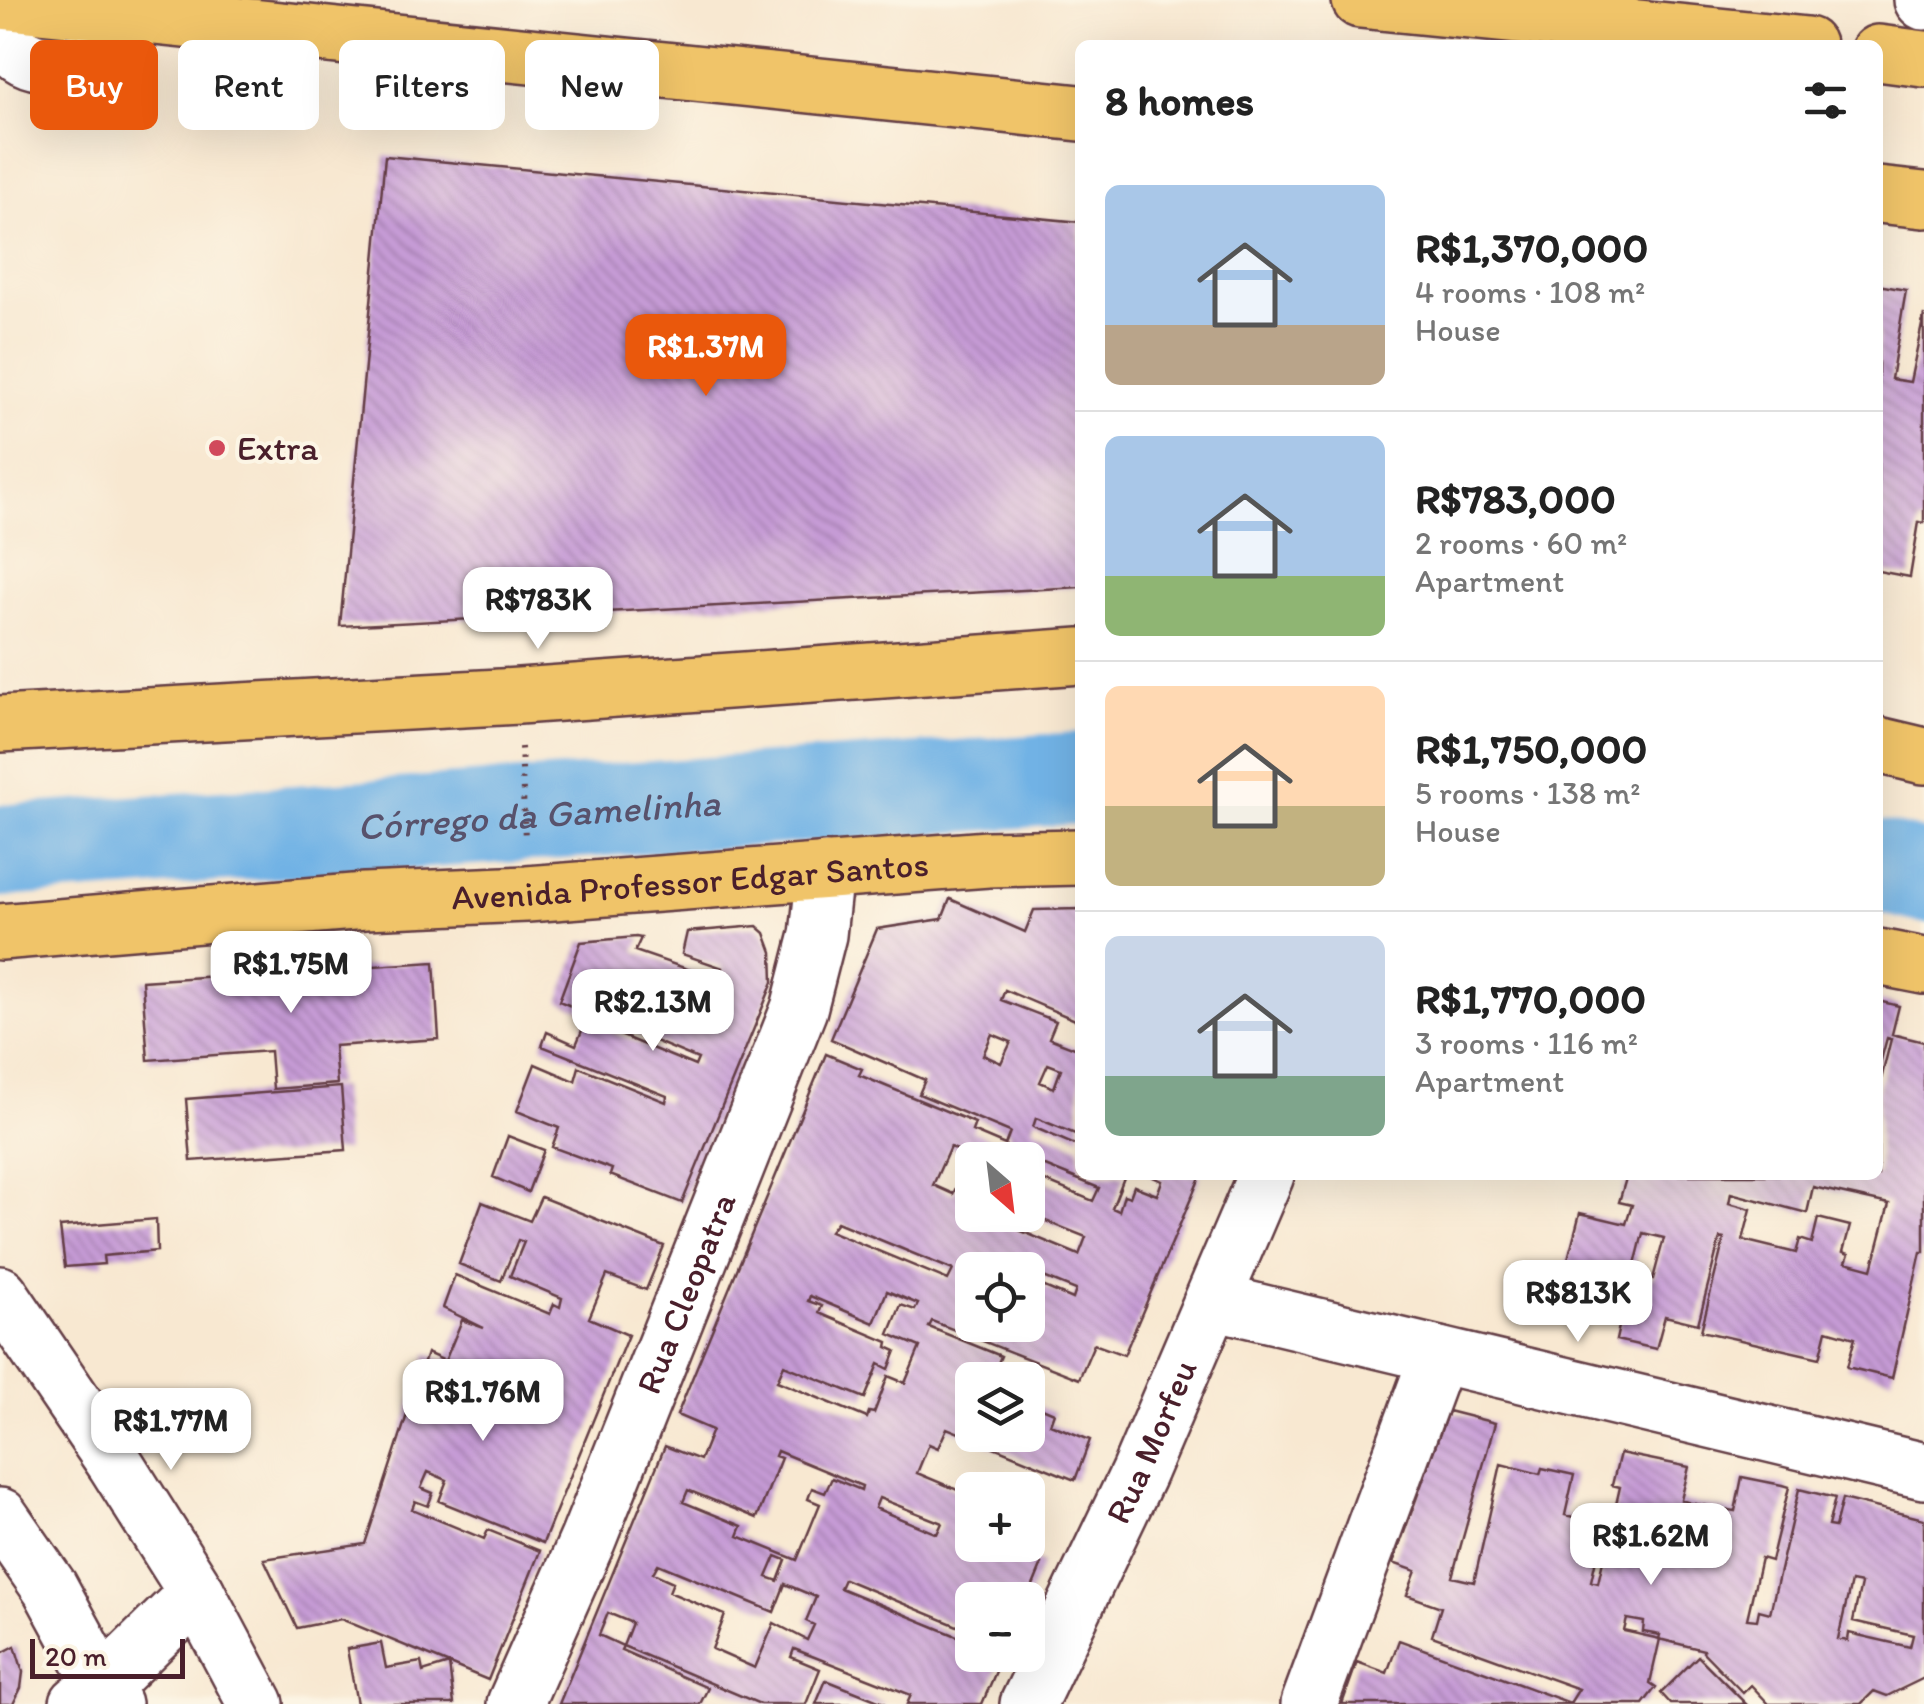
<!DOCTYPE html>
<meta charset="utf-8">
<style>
:root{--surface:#fff;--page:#f2f2f2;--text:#222;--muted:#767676;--line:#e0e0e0;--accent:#ea580c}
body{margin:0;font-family:Itim,sans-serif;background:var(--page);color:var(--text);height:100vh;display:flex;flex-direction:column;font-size:38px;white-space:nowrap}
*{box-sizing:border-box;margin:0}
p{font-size:32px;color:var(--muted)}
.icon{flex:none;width:55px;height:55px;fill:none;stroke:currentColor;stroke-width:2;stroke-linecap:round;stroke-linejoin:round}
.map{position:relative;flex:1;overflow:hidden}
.drawer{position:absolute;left:1075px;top:40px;width:808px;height:1140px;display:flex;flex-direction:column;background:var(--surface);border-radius:15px;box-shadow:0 10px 40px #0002}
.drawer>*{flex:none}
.top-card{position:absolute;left:30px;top:40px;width:895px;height:90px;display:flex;gap:20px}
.needle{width:65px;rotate:152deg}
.controls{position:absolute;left:955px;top:1142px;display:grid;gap:20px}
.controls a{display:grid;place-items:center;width:90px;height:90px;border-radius:15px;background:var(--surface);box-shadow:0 10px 40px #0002;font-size:50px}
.scale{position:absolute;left:30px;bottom:25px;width:155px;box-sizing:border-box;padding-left:10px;border:5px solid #4a1f2b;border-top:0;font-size:28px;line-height:35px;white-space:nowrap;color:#4a1f2b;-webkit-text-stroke:8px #fcf5e5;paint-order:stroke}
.price{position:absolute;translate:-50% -85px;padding:0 22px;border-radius:20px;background:#fff;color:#222;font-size:32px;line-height:65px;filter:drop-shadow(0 2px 5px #0008)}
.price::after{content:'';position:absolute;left:50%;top:60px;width:30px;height:22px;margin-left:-15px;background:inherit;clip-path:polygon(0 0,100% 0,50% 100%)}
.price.current{background:var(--accent);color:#fff}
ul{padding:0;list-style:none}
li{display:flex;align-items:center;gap:30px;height:250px;padding:0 30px}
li+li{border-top:2px solid var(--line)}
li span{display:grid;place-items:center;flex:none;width:280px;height:200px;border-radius:15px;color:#555}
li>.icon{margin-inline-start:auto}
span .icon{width:120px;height:120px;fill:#fffc;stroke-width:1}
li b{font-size:42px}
h2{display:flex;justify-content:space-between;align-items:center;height:120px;padding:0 30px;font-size:42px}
.pill{padding:0 35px;border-radius:15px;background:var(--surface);box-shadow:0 10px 40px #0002;font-size:35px;line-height:90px}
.pill.current{background:var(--accent);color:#fff}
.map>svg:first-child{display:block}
</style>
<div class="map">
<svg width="1924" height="1704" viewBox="0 0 1924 1704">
<defs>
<pattern id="building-back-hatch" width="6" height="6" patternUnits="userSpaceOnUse" patternTransform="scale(2.5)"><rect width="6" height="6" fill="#c69bd6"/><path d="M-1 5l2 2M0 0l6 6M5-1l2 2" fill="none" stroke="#a37eae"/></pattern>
</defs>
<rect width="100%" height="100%" fill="#fcf5e5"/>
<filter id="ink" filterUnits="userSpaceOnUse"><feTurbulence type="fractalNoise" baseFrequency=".01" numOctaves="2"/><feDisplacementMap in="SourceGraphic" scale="20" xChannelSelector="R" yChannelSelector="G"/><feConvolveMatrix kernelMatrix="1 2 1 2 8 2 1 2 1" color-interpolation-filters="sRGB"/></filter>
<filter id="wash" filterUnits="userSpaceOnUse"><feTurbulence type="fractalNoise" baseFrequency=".0048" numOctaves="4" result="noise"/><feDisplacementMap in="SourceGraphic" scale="40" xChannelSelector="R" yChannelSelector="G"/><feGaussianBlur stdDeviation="2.25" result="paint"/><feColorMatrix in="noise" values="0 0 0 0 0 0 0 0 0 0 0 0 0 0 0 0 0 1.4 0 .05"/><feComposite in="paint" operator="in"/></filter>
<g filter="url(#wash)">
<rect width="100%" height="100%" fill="#f8e8d1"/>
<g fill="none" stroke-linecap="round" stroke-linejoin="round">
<g stroke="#71b2e5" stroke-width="92">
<path id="s1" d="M 0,851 L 1080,778"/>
<path d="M 1878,866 L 1924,877"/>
</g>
</g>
<g id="blocks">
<path fill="url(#building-back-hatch)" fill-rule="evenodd" d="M 385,156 L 1080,222 L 1080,587 L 340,626 Z
M 1878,285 L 1906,290 L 1891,379 L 1910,382 L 1924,315 L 1924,523 L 1919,522 L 1910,577 L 1878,571 Z
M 950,899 L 1025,932 L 1034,910 L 1080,909 L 1080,1022 L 1005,990 L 1001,1000 L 1056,1021 L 1049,1038 L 1080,1050 L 1080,1136 L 1036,1118 L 1033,1127 L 1080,1147 L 1080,1175 L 1125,1175 L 1112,1208 L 1119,1211 L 1124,1195 L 1130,1197 L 1134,1186 L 1157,1195 L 1162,1181 L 1149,1175 L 1201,1175 L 1124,1355 L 1094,1344 L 1079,1379 L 932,1321 L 929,1327 L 1001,1356 L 991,1380 L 972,1380 L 972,1435 L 1028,1435 L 1028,1402 L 1054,1413 L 1050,1424 L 1090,1440 L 1075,1480 L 947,1428 L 938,1448 L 929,1444 L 917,1473 L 972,1496 L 972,1545 L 1000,1545 L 1042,1564 L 1027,1600 L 972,1600 L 972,1655 L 1003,1655 L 982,1704 L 907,1704 L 911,1695 L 794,1649 L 791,1657 L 820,1669 L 806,1704 L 760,1704 L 623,1646 L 632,1623 L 608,1613 L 599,1635 L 623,1646 L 621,1650 L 708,1688 L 700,1704 L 559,1704 L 665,1446 L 700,1460 L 712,1430 L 677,1415 L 826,1054 L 862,1069 L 859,1075 L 975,1123 L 972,1131 L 1005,1145 L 1010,1132 L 919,1094 L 925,1080 L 831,1039 L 877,929 L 942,919 ZM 992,1034 L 1011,1042 L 1001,1063 L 983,1055 ZM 1048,1064 L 1061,1069 L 1054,1088 L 1040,1082 ZM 950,1147 L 971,1156 L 953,1194 L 933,1185 ZM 972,1160 L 1028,1160 L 1028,1214 L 1086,1237 L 1079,1255 L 997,1221 L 999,1215 L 972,1215 ZM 1033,1161 L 1099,1188 L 1093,1201 L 1028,1174 ZM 837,1222 L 953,1270 L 948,1280 L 830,1231 ZM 1014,1265 L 1076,1290 L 1073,1299 L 1028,1280 L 1028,1325 L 972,1325 L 972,1270 L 1012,1270 ZM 887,1291 L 918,1304 L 915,1310 L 901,1305 L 889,1334 L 920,1347 L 905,1383 L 888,1376 L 874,1413 L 869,1412 L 867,1418 L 777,1381 L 784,1365 L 865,1398 L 879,1364 L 889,1369 L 896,1351 L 887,1347 L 888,1342 L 819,1313 L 822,1306 L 808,1301 L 810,1296 L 874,1323 ZM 777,1451 L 862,1486 L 861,1490 L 832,1478 L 825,1493 L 812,1488 L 808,1499 L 820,1504 L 797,1560 L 738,1536 L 742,1526 L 683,1502 L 688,1490 L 757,1518 L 781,1458 L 775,1456 ZM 879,1498 L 942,1523 L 937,1534 L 875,1508 ZM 776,1556 L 786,1560 L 778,1581 L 767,1577 ZM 658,1564 L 774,1612 L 785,1584 L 816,1597 L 806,1621 L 814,1625 L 807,1640 L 774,1623 L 755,1668 L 712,1649 L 725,1615 L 669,1592 L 673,1582 L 653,1573 ZM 844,1579 L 967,1630 L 964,1639 L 840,1588 Z
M 757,926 L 765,933 L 772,952 L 773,982 L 682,1203 L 610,1175 L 612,1169 L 552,1147 L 559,1128 L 517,1111 L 535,1064 L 575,1081 L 579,1067 L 666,1102 L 667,1096 L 542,1046 L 547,1032 L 576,1045 L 586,1021 L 695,1066 L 698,1059 L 559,1001 L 581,942 L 636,937 L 641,938 L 635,951 L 719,980 L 723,968 L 682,954 L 687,932 ZM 607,977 L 679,1006 L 675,1015 L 603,987 Z
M 434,962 L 439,1039 L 334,1046 L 337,1084 L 273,1089 L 270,1051 L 148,1060 L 142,981 Z
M 1878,1001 L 1899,1006 L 1892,1034 L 1924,1042 L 1924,1252 L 1921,1252 L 1892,1378 L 1847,1367 L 1855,1338 L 1827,1330 L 1820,1358 L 1701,1331 L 1724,1239 L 1720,1238 L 1698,1324 L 1665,1316 L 1656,1349 L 1616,1340 L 1622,1313 L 1558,1297 L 1580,1213 L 1626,1224 L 1632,1205 L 1619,1202 L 1627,1175 L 1878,1175 L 1878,1092 L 1891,1039 L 1887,1038 L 1878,1071 ZM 1813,1187 L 1889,1204 L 1872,1269 L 1846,1262 L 1849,1254 L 1843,1252 L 1850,1226 L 1818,1218 L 1812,1243 L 1800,1239 L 1796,1253 L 1743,1240 L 1751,1209 L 1729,1203 L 1731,1193 L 1807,1213 ZM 1643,1233 L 1664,1238 L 1653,1279 L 1633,1273 Z
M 341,1087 L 346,1150 L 191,1161 L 186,1099 Z
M 508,1136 L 544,1150 L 528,1192 L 493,1177 Z
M 541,1197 L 664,1246 L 646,1290 L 607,1275 L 589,1318 L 628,1335 L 543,1543 L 439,1501 L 447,1480 L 428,1472 L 421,1488 L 433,1493 L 428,1506 L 415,1501 L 412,1509 L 484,1539 L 488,1530 L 540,1551 L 488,1680 L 341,1619 L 297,1628 L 264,1559 L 365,1544 L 427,1353 L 445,1361 L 462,1320 L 484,1328 L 443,1308 L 455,1275 L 550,1314 L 554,1304 L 560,1307 L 562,1298 L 510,1276 L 524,1242 L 518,1240 L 501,1281 L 459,1264 L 482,1202 L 530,1221 Z
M 156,1219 L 157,1251 L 103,1256 L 104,1264 L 65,1267 L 60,1227 Z
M 1448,1411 L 1495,1423 L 1452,1577 L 1474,1582 L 1501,1464 L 1540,1474 L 1542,1468 L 1574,1475 L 1565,1515 L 1604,1524 L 1591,1581 L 1598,1583 L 1620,1487 L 1612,1485 L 1620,1453 L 1689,1467 L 1681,1500 L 1690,1503 L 1735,1511 L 1742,1477 L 1782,1485 L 1789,1487 L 1771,1561 L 1761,1558 L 1747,1619 L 1757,1620 L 1759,1610 L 1770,1613 L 1799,1489 L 1835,1498 L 1828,1526 L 1835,1527 L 1842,1499 L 1924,1519 L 1924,1678 L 1887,1696 L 1874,1691 L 1861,1704 L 1769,1704 L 1751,1685 L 1743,1693 L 1703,1652 L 1704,1650 L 1659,1639 L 1660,1635 L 1643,1632 L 1644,1622 L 1627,1619 L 1624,1631 L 1660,1639 L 1650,1683 L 1656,1687 L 1643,1704 L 1342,1704 L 1357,1662 L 1387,1673 L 1399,1640 L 1570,1703 L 1579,1689 L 1432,1636 L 1441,1607 L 1407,1595 L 1416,1571 L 1393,1563 ZM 1851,1582 L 1861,1584 L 1853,1621 L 1913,1635 L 1910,1647 L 1849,1633 L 1848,1641 L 1838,1639 Z
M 381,1643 L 386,1668 L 421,1662 L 423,1672 L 449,1664 L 454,1704 L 357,1704 L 347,1649 Z
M 15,1646 L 23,1672 L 21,1688 L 13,1704 L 0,1704 L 0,1654 Z
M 1698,1656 L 1746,1704 L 1671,1704 L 1661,1693 Z
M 826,1680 L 886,1704 L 816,1704 Z"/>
</g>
</g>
<g filter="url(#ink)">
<use href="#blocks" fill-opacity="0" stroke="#643d44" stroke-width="2.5"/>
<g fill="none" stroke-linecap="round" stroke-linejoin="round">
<defs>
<g id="minor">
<path d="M 1922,0 L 1924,2"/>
<path d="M 0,4 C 2,14 2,27 6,36 C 20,76 76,62 108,59"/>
<path d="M 0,1294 L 115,1463 L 197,1593 L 256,1704"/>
<path d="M 1213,1301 L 1924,1471"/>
<path d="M 0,1516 L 50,1588 L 113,1704"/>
<path d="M 78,1703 L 105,1683 L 197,1593"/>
<path id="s2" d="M 515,1704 L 588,1539 L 799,1009 L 818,935 L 825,871"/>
<path id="s3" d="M 1028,1704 L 1138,1474 L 1266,1175"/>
<path d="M 1309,1704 L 1438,1355"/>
</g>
<g id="major">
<path d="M 1360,0 L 1807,45"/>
<path d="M 0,1 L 1080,113"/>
<path d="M 1878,53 L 1924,59"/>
<path d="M 1878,195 L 1924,200"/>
<path d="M 0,724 L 519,696 L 1080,656"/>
<path d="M 1878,745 L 1924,756"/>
<path id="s4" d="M 0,932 L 365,901 L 527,894 L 988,859 L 1080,857"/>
<path d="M 1878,957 L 1924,966"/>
</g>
</defs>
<use href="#minor" stroke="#643d44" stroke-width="60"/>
<use href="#major" stroke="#643d44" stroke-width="60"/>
<path stroke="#643d44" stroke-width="6" stroke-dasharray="2.5 8" stroke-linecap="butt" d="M 521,747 L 525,839"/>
<use href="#minor" stroke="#fff" stroke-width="55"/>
<use href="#major" stroke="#f0c469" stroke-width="55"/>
</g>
</g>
<circle fill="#d1495b" stroke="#fcf5e5" stroke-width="4" cx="217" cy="448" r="10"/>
<g text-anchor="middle" stroke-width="8" stroke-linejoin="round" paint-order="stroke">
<g font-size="35" fill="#4a1f2b" stroke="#fcf5e5" text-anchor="start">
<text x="237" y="460">Extra</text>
</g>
<g font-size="35" fill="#4a1f2b" stroke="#fcf5e5">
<text dy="12" stroke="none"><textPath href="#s4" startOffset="692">Avenida Professor Edgar Santos</textPath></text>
<text dy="12" stroke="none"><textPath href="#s2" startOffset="445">Rua Cleopatra</textPath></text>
<text dy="12" stroke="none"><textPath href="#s3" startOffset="290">Rua Morfeu</textPath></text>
</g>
<g font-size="38" font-style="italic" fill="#58526c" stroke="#fcf5e5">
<text dy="13" stroke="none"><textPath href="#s1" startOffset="540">Córrego da Gamelinha</textPath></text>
</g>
</g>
</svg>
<div class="controls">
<a><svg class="needle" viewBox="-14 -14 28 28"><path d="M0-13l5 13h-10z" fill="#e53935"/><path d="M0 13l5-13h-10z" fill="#767676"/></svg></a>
<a><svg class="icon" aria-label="locate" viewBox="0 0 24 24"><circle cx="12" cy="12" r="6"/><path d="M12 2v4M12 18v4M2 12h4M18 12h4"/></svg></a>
<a><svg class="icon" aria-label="layers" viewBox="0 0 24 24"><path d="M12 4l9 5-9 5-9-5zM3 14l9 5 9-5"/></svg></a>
<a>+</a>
<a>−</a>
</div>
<div class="scale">20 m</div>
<b class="price current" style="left:706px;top:399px">R$1.37M</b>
<b class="price" style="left:538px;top:652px">R$783K</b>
<b class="price" style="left:291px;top:1016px">R$1.75M</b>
<b class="price" style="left:653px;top:1054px">R$2.13M</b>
<b class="price" style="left:1578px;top:1345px">R$813K</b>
<b class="price" style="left:483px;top:1444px">R$1.76M</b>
<b class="price" style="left:171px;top:1473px">R$1.77M</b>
<b class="price" style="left:1651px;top:1588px">R$1.62M</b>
<div class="top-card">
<a class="pill current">Buy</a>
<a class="pill">Rent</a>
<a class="pill">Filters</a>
<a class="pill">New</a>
</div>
<section class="drawer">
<h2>8 homes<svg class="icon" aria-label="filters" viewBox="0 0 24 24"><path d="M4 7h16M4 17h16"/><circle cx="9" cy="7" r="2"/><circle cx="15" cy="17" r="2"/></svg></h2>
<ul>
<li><span style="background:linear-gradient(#a9c7e8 70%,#b9a48a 0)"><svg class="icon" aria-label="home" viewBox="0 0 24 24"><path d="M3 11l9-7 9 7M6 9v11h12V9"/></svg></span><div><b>R$1,370,000</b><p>4 rooms · 108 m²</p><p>House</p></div></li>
<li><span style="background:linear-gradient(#a9c7e8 70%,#8fb573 0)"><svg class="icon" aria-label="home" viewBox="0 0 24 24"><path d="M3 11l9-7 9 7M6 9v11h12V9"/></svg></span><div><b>R$783,000</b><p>2 rooms · 60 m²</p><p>Apartment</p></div></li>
<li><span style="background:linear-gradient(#ffd9b3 60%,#c2b280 0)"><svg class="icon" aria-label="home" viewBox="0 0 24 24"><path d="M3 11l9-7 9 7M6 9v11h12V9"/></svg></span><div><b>R$1,750,000</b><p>5 rooms · 138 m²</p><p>House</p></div></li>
<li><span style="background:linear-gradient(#c9d6e8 70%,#7fa58c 0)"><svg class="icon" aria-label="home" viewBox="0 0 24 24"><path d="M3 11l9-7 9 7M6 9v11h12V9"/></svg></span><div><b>R$1,770,000</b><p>3 rooms · 116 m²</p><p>Apartment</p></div></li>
</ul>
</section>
</div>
